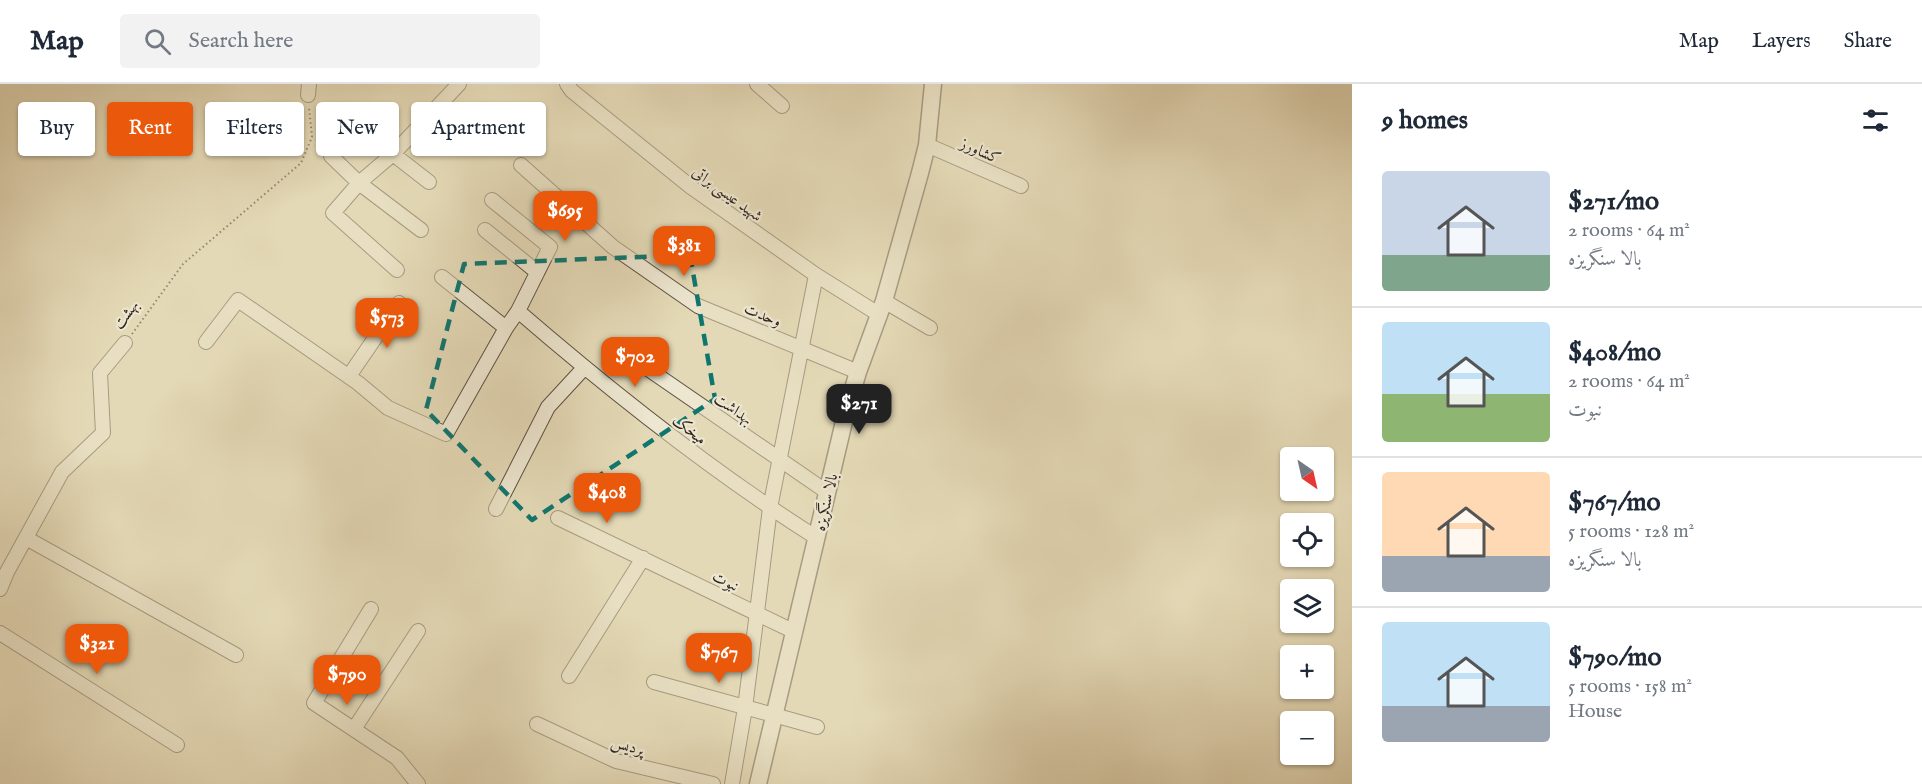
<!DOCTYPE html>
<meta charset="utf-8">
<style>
:root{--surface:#fff;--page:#f2f2f3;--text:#1f2937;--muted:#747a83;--line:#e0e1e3;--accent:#ea580c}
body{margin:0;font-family:"IM FELL English",Amiri,serif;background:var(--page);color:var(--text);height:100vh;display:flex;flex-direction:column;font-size:22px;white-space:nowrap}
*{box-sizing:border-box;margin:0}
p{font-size:20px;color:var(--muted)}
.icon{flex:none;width:33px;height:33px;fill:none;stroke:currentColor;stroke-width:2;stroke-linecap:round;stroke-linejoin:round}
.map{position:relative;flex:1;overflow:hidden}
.side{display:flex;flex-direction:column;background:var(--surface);width:570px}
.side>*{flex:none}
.guide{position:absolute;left:18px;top:18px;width:570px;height:54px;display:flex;gap:12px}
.needle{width:39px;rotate:146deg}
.buttons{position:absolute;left:1280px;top:363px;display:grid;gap:12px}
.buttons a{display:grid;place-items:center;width:54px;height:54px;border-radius:6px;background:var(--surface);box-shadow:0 2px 4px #0004;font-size:30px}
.price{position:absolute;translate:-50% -51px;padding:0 14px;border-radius:12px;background:var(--accent);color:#fff;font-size:20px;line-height:39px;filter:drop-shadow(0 2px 3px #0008)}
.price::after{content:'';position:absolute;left:50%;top:36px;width:18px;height:14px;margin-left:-9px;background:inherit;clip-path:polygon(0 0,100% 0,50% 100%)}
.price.selected{background:#222;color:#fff}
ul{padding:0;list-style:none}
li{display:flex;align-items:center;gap:18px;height:150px;padding:0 30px}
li+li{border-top:2px solid var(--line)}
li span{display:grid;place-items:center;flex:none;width:168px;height:120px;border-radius:6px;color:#555}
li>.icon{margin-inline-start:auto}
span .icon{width:72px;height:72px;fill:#fffc;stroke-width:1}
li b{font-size:26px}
h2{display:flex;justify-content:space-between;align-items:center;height:72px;padding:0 30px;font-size:26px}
.tag{padding:0 21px;border-radius:6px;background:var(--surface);box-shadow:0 2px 4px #0004;font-size:21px;line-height:54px}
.tag.selected{background:var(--accent);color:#fff}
header{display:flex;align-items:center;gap:36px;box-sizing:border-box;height:84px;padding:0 30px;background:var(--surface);border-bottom:2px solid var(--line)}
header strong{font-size:28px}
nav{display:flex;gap:33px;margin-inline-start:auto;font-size:21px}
.search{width:420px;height:54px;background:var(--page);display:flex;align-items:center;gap:15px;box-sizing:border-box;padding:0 21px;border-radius:6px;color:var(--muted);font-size:22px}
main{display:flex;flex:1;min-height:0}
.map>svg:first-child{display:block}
</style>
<header>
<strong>Map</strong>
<div class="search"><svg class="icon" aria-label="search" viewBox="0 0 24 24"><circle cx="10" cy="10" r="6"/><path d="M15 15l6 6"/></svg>Search here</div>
<nav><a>Map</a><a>Layers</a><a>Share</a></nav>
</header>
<main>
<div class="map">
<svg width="1352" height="700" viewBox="0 0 1352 700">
<rect width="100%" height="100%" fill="#e4d9b6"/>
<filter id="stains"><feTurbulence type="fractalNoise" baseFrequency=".00333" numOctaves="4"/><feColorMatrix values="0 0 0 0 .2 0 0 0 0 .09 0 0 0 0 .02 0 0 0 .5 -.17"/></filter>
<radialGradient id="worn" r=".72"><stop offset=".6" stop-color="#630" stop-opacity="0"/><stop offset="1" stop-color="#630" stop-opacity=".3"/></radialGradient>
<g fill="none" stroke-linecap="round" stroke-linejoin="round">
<defs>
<path id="minor" d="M 567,0 L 572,7 L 691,103 L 816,191 L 880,231
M 757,0 L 782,22
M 308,11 L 309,0
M 927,61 L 1021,102
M 393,70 L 429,98
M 331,72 L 359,99 L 393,70 L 459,0
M 521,81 L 613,163 L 698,222 L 858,288
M 492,116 L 550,163 L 518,227
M 485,146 L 537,188
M 397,186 L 333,129 L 359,99 L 421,146
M 442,193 L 506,244 L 518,227 C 613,309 711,387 817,454
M 884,217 L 930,244
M 206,258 L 238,216 L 358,299 L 388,324 L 446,350 L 506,244
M 622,267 L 827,408
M 349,292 L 399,219
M 496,425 L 548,323 L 584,284
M 558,434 L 795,548
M 26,454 L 236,571
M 0,505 L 7,488 L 62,388 L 103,349 L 100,289 L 125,259
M 371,525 L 314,619 L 397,674 L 418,700
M 0,549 L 177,661
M 569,592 L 643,474
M 654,598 L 817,643
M 537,640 L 616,677 L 713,700
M 354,645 L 418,547
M 732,700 L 745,624 L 770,424 L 816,191"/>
<path id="tertiary" d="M 758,700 L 847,325 L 858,288 L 884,217 L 920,89 L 927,61 L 933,0"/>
</defs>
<use href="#minor" stroke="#5c5244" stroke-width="16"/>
<use href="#tertiary" stroke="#5c5244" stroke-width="19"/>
<path stroke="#2f251e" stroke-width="2" stroke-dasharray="1.5 3" stroke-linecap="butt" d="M 132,250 L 183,180 L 301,79 L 312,53 L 309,23"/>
<use href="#minor" stroke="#ede6d0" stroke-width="14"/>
<use href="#tertiary" stroke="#ede6d0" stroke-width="16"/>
</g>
<path d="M0 0H1352V700H0ZM 690,171 L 715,315 L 532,436 L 426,326 L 464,180 Z" fill="#e4d9b6" fill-opacity=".55" fill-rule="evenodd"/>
<path fill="none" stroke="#0f766e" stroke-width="4.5" stroke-dasharray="12 8" stroke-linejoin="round" d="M 690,171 L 715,315 L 532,436 L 426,326 L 464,180 Z"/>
<g text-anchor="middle" stroke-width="4.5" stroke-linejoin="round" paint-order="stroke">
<g font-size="16" fill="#2f251e" stroke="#ede6d0">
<text transform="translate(981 66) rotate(24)" y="6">کشاورز</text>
<text transform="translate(728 109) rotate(36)" y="6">شهید عیسی براتی</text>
<text transform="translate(125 230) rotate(-54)" y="6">بهشت</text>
<text transform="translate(763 230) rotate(22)" y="6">وحدت</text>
<text transform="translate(734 324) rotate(35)" y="6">بهداشت</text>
<text transform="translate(690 345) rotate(37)" y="6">میخک</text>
<text transform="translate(825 418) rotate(-77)" y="6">بالا سنگریزه</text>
<text transform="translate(726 496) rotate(26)" y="6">نبوت</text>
<text transform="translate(628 661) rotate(17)" y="6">پردیس</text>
</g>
</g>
<rect width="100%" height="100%" filter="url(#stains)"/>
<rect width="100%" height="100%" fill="url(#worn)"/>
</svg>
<div class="buttons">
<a><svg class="needle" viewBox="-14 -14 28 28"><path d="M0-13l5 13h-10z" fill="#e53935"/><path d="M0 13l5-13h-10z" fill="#747a83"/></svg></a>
<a><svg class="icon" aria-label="locate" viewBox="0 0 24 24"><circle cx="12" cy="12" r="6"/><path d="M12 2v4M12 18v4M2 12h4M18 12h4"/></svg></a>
<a><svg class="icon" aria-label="layers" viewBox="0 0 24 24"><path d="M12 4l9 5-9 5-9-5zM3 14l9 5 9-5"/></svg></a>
<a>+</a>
<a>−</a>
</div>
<b class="price" style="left:565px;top:158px">$695</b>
<b class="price" style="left:684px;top:193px">$381</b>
<b class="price" style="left:387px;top:265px">$573</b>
<b class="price" style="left:635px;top:304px">$702</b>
<b class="price selected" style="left:859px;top:351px">$271</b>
<b class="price" style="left:607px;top:440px">$408</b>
<b class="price" style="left:97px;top:591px">$321</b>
<b class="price" style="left:719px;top:600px">$767</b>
<b class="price" style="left:347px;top:622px">$790</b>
<div class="guide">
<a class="tag">Buy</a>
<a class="tag selected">Rent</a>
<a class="tag">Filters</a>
<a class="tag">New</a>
<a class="tag">Apartment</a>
</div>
</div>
<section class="side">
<h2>9 homes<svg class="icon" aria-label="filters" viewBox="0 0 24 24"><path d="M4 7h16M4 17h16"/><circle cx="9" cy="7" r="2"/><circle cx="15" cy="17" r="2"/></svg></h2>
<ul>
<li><span style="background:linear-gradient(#c9d6e8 70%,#7fa58c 0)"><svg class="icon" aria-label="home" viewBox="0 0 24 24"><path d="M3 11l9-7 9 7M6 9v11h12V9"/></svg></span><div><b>$271/mo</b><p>2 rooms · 64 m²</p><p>بالا سنگریزه</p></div></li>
<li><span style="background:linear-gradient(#bfe0f5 60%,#8fb573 0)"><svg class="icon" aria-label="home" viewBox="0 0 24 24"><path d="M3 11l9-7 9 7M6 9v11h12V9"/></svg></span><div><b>$408/mo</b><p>2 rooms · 64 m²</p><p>نبوت</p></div></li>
<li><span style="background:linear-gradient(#ffd9b3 70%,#9aa5b1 0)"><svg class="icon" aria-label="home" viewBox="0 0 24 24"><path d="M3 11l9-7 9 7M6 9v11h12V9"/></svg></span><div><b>$767/mo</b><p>5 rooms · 128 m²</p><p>بالا سنگریزه</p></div></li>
<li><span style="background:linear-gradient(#bfe0f5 70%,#9aa5b1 0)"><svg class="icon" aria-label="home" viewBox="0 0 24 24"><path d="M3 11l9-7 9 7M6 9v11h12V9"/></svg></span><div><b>$790/mo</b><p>5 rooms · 158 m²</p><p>House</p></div></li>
</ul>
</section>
</main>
